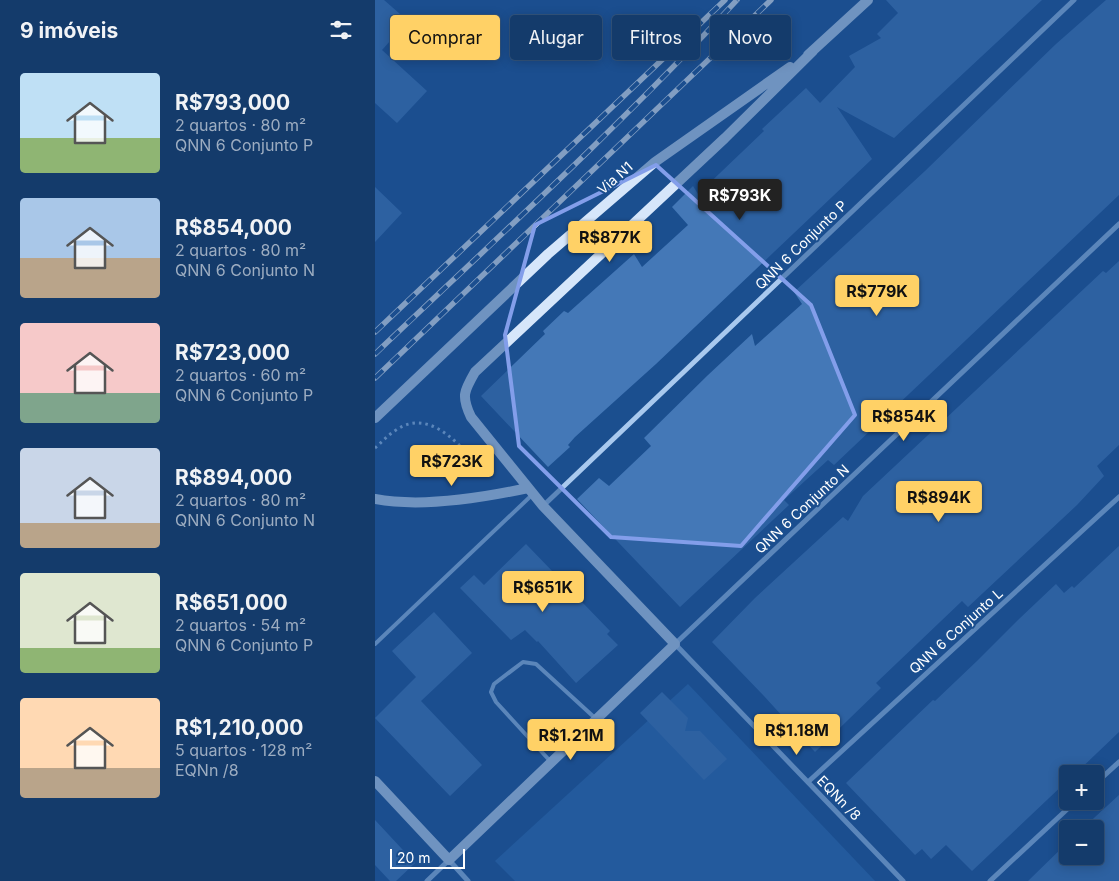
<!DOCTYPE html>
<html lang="pt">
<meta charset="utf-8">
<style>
:root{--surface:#143b6b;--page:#1d4271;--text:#f1f3f6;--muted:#9dadc1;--line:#33557e;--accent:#ffd166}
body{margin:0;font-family:Inter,sans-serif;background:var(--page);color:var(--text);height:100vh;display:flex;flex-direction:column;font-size:19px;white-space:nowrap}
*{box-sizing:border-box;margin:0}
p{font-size:16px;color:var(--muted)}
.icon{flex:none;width:28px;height:28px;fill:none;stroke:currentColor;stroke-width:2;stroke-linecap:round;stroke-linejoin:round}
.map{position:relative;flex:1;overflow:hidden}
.drawer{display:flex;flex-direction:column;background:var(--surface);width:375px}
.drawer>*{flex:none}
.top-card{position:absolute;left:15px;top:15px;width:475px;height:45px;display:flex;gap:10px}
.tools{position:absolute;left:684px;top:765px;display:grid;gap:10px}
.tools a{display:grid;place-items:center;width:45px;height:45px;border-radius:5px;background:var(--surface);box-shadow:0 2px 12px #0003,0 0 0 1px var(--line);font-size:25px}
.scale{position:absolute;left:15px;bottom:12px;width:75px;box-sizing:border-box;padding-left:5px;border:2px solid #fff;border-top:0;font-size:14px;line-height:18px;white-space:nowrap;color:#fff;-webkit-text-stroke:4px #1b4f8f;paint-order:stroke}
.price{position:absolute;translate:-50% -42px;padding:0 11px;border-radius:5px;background:var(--accent);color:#111;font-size:16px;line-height:32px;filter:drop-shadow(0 1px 2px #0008)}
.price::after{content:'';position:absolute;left:50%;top:30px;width:15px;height:11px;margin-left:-8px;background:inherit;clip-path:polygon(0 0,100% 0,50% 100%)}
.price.active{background:#222;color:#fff}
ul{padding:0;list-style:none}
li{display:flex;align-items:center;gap:15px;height:125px;padding:0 20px}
li span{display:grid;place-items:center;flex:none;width:140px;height:100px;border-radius:5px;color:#555}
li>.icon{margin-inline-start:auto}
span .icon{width:60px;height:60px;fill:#fffc;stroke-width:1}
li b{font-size:21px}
h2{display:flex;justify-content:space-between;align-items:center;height:60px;padding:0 20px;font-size:21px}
.chip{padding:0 18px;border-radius:5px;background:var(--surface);box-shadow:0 2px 12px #0003,0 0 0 1px var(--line);font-size:18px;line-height:45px}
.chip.active{background:var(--accent);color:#111}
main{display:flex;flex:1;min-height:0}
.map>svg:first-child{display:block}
</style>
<main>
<section class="drawer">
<h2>9 imóveis<svg class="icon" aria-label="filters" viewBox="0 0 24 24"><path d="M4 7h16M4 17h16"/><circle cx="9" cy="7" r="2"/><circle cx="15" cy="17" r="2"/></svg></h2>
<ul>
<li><span style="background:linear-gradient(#bfe0f5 65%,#8fb573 0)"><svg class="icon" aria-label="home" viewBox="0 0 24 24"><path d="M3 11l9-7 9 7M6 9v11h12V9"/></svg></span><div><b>R$793,000</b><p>2 quartos · 80 m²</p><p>QNN 6 Conjunto P</p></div></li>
<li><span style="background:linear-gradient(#a9c7e8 60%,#b9a48a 0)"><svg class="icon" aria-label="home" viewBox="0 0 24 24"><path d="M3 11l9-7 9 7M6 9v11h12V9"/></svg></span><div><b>R$854,000</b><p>2 quartos · 80 m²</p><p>QNN 6 Conjunto N</p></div></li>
<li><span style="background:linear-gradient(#f6c9c9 70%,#7fa58c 0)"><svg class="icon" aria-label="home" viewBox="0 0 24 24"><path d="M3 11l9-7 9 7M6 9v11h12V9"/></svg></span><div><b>R$723,000</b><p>2 quartos · 60 m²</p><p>QNN 6 Conjunto P</p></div></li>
<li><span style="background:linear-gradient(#c9d6e8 75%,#b9a48a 0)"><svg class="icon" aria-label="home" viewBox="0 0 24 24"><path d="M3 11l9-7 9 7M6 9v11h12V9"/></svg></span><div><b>R$894,000</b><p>2 quartos · 80 m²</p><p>QNN 6 Conjunto N</p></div></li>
<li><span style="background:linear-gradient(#dfe7d0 75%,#8fb573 0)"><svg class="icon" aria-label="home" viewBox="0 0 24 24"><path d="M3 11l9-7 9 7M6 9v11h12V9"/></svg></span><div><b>R$651,000</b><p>2 quartos · 54 m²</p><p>QNN 6 Conjunto P</p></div></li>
<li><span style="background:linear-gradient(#ffd9b3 70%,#b9a48a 0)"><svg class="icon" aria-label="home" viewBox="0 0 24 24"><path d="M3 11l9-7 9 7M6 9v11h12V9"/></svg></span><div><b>R$1,210,000</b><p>5 quartos · 128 m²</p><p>EQNn /8</p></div></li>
</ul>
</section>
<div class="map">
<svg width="744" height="881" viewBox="0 0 744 881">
<rect width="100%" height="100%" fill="#1b4f8f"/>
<path fill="#2e69ad" d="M 313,684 L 500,881 L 140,881 L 120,861 Z"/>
<path fill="#4478b7" d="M 0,0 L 9,0 L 33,21 L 7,50 L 52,91 L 22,123 L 0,103 Z
M 511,0 L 667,0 L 519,138 L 462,107 L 497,159 L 281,364 L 200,437 L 193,445 L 195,447 L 173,467 L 106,396 L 170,334 L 168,331 L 189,311 L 193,313 L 259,254 L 267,267 L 313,225 L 297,207 L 318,186 L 323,194 L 389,131 L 387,129 L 431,88 L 445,103 L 480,67 L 474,56 L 506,38 L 502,34 L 523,13 Z
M 731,0 L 744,0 L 744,195 L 459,465 L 453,460 L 409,500 L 414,505 L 305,607 L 202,499 L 224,478 L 234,486 L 276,446 L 269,438 L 333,375 L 377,334 L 380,346 L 427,304 L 419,292 L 550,171 L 681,44 Z
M 0,187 L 27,213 L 0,242 Z
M 744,261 L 744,445 L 722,466 L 729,476 L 702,505 L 593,607 L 587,601 L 501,683 L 506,688 L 440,752 L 389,696 L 337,642 L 380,598 L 468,517 L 473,521 L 488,496 L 728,271 L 731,273 Z
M 151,544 L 235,631 L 232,634 L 243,645 L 201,683 L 163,641 L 162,642 L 150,630 L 136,640 L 85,588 L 99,575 L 109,585 Z
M 744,546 L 744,732 L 700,774 L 692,774 L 692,781 L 597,871 L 571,845 L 556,859 L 547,849 L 540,855 L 471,783 L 536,721 L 558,700 L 560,701 L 602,661 L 643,620 L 681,584 L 689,593 L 697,586 L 699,588 Z
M 59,612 L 97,653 L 46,701 L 107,765 L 75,796 L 0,718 L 41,677 L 17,651 Z
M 287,692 L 313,718 L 310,731 L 325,731 L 352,759 L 329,780 L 265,713 Z
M 744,795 L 744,881 L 653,881 L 692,843 L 692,856 L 720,856 L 720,829 L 707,829 Z
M 0,820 L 40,863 L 21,881 L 15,881 L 0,865 Z"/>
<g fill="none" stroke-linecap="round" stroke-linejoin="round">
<path stroke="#a9c9ee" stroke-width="3" stroke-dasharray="2.5 4" stroke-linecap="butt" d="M 0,448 C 7,442 13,435 21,430 C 58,405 92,453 112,478"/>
<path stroke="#a9c9ee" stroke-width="4" d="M 0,644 L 158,494
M 176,762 L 121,702 L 116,692 L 119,684 L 148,662 L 161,664 L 220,718"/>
<path stroke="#a9c9ee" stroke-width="5" d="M 168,506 L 699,0
M 433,782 L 744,497
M 720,784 L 744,762
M 52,881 L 74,860 L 93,881
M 528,881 L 300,644 L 744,224
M 615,881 L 701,801"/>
<path stroke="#d6e6fa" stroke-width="10" d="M 433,55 L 493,0
M 0,418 L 173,254 L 280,162 L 415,67
M 0,499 C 47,508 107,498 153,488
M 0,781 L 74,860 L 300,644 L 168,506 L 96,417 C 86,396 89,391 100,372 L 350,138 L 438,51"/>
<defs>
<path id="rail" d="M 0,332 L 350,0
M 0,354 C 122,238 247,124 362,0
M 0,378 L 396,0"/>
</defs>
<use href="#rail" stroke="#fff" stroke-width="5.5"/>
<use href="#rail" stroke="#1b4f8f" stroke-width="4" stroke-dasharray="11" stroke-linecap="butt"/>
</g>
<path d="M0 0H744V881H0ZM 281,165 L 436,305 L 480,415 L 366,546 L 236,537 L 144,446 L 130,335 L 160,225 Z" fill="#1b4f8f" fill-opacity=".55" fill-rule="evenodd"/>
<path fill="none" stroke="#839eea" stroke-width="4" stroke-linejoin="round" d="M 281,165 L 436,305 L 480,415 L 366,546 L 236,537 L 144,446 L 130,335 L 160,225 Z"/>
<g text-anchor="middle" stroke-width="4" stroke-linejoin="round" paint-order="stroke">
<g font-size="14" fill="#fff" stroke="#1b4f8f">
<text transform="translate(240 178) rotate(-41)" y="5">Via N1</text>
<text transform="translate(426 245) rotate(-44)" y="5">QNN 6 Conjunto P</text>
<text transform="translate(427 509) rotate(-43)" y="5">QNN 6 Conjunto N</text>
<text transform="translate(581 631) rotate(-42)" y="5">QNN 6 Conjunto L</text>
<text transform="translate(464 798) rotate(46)" y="5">EQNn /8</text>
</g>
</g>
</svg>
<div class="tools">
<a>+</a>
<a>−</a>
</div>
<div class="scale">20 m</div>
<b class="price active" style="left:365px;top:221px">R$793K</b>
<b class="price" style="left:235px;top:263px">R$877K</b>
<b class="price" style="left:502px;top:317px">R$779K</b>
<b class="price" style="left:529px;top:442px">R$854K</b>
<b class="price" style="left:77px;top:487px">R$723K</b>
<b class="price" style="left:564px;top:523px">R$894K</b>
<b class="price" style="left:168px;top:613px">R$651K</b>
<b class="price" style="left:422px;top:756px">R$1.18M</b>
<b class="price" style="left:196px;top:761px">R$1.21M</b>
<div class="top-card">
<a class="chip active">Comprar</a>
<a class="chip">Alugar</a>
<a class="chip">Filtros</a>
<a class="chip">Novo</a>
</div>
</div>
</main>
